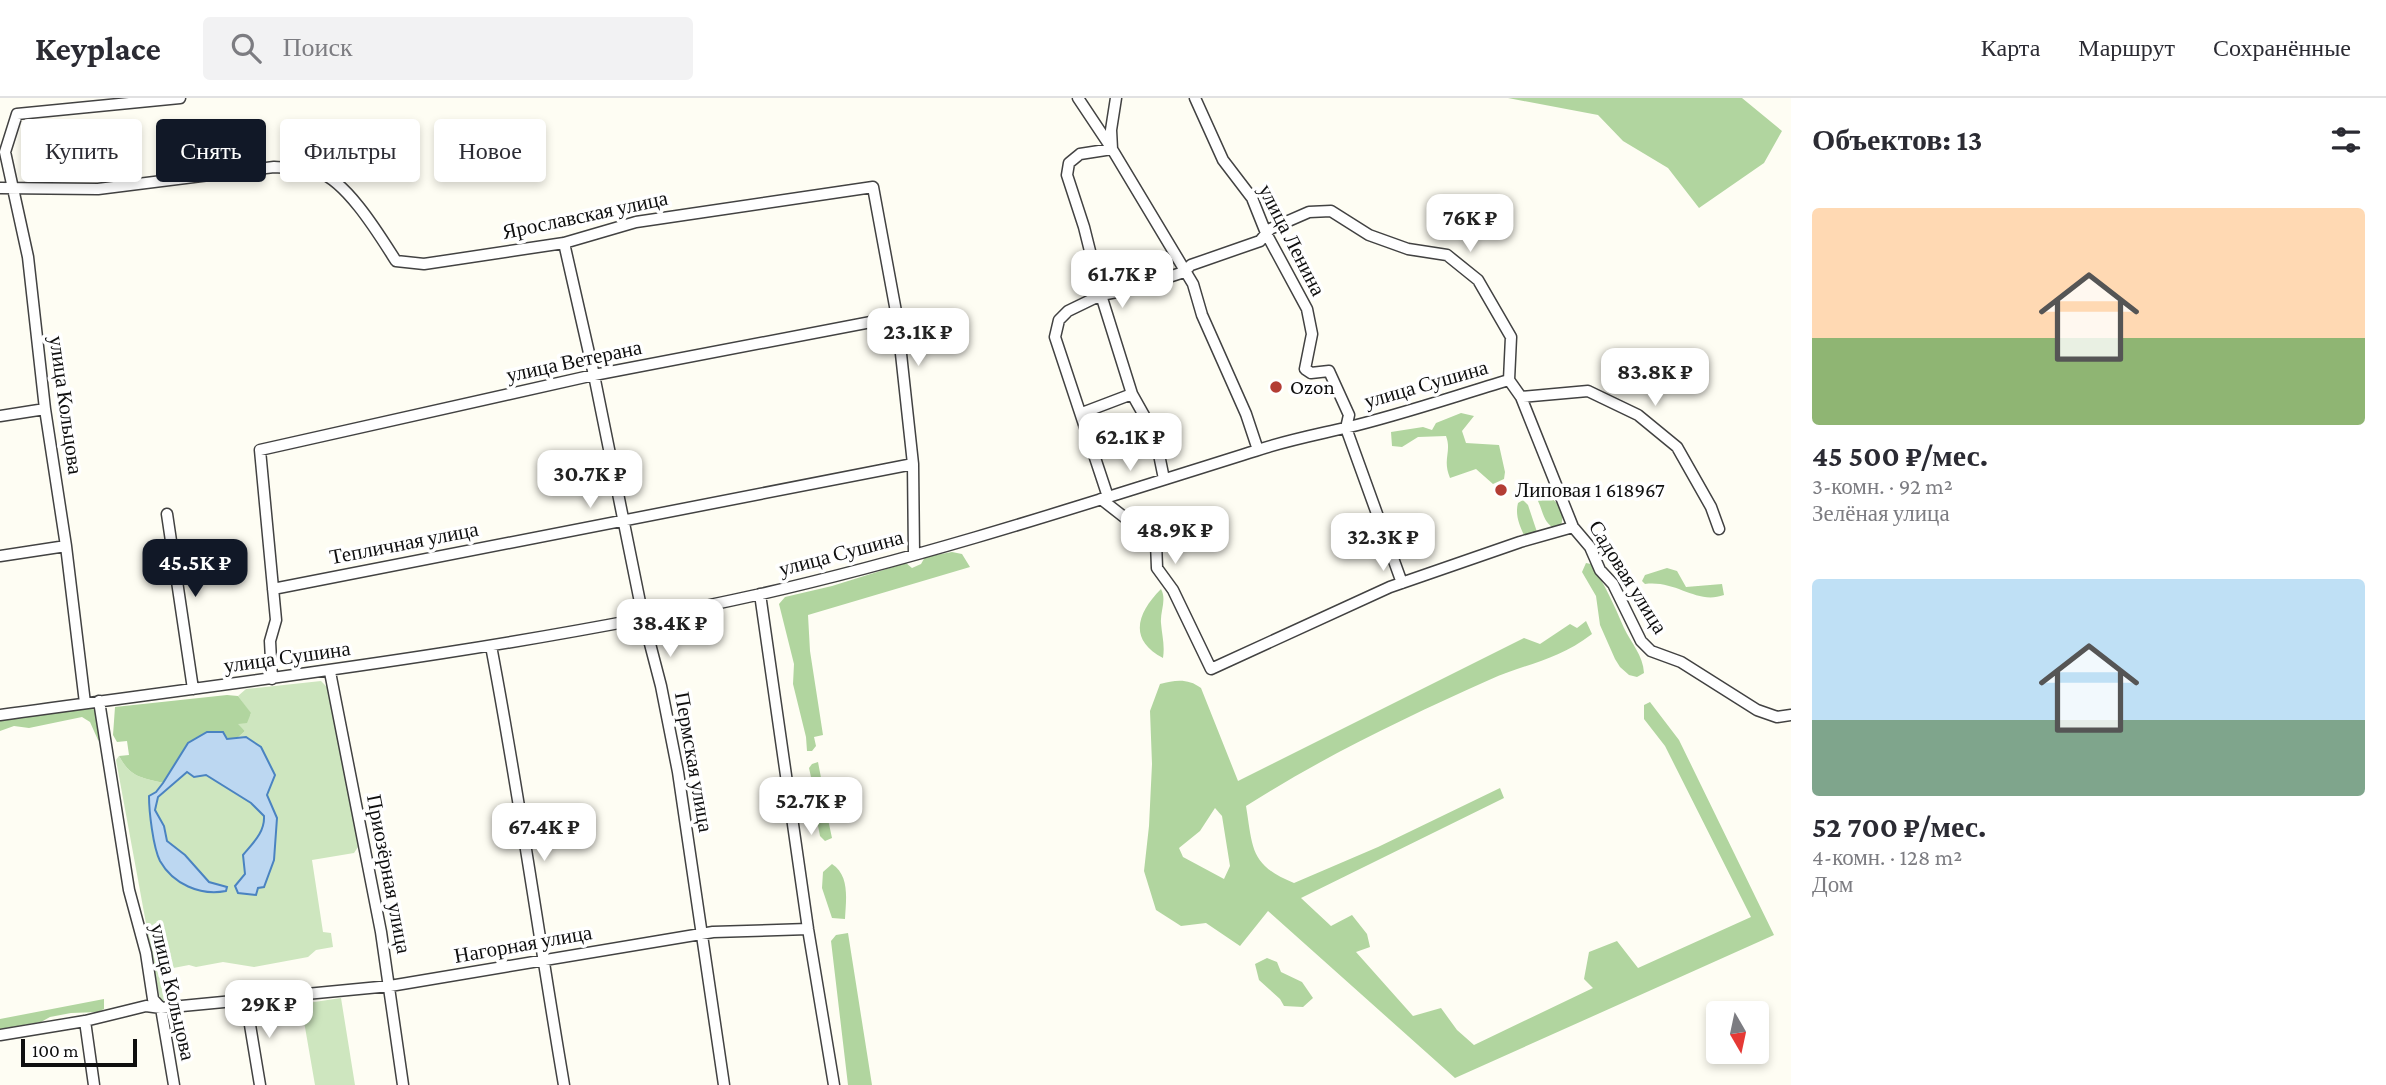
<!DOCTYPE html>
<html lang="ru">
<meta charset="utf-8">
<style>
:root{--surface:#fff;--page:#f2f2f3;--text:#2b2b33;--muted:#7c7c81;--line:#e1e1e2;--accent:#111827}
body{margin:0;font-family:"Crimson Pro",serif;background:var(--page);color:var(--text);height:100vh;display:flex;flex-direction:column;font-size:26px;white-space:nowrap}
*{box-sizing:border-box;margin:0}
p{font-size:23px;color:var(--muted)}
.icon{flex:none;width:38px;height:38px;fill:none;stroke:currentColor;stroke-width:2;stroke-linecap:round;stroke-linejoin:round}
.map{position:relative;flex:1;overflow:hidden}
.side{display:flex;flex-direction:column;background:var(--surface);width:595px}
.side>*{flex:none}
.banner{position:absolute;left:21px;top:21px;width:665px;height:63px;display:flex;gap:14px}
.needle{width:46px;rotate:171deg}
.buttons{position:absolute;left:1706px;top:903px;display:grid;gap:14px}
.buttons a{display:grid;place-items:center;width:63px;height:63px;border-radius:7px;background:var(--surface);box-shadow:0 4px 10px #0003;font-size:35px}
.scale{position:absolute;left:21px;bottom:18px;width:116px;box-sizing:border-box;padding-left:7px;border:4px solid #0f0f0f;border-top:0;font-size:19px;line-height:24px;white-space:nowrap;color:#0f0f0f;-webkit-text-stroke:5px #fff;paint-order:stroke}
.price{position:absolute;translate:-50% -60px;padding:0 16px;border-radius:14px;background:#fff;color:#222;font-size:23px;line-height:46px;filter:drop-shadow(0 2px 4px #0008)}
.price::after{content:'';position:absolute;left:50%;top:42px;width:21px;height:16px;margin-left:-10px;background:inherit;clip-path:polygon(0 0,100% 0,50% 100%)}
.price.active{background:var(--accent);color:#fff}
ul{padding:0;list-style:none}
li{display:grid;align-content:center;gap:14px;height:371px;padding:0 21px}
li span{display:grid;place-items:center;height:217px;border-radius:7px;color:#555}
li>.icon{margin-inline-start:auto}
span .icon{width:126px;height:126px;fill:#fffc;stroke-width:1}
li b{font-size:30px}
h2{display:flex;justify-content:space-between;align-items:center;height:84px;padding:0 21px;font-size:30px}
.pill{padding:0 24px;border-radius:7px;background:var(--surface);box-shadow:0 4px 10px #0003;font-size:24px;line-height:63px}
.pill.active{background:var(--accent);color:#fff}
header{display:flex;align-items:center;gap:42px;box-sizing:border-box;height:98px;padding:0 35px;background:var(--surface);border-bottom:2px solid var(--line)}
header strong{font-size:33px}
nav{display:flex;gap:38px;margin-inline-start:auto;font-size:24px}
.search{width:490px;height:63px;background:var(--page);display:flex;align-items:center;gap:18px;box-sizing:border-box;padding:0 24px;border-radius:7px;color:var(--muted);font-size:26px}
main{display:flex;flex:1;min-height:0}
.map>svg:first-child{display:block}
</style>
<header>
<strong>Keyplace</strong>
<div class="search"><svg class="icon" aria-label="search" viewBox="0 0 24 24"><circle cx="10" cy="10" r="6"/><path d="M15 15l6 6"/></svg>Поиск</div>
<nav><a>Карта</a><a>Маршрут</a><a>Сохранённые</a></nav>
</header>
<main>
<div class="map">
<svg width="1791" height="987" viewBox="0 0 1791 987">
<rect width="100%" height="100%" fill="#fefdf3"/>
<path fill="#cee6bf" d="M 321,583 L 331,593 L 357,737 L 358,749 L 354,755 L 312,762 L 323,834 L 331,835 L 333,849 L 316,852 L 308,859 L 254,869 L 223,864 L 196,869 L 189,867 L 163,872 L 166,901 L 170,905 L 161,907 L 116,662 L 119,658 C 131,680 141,679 163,685 C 156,694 156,700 154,711 C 150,746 166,762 185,788 L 222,794 L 226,789 L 209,784 L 185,757 L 167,743 L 164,728 L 155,712 L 158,699 L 187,674 L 194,679 L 206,677 L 251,705 L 264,718 C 265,734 253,745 243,757 L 245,776 L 258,790 L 274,762 L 277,720 L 267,697 L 275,677 L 261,649 L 235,642 L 245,633 L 237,626 L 251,616 L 238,598 L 246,591 Z
M 341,900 L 355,987 L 315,987 L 301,906 Z"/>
<path fill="#b1d59f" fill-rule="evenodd" d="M 1508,0 L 1742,0 L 1782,33 L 1764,65 L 1699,110 L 1668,70 L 1623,43 L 1598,17 Z
M 1461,315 L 1474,318 L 1462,333 L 1466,345 L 1499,347 L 1505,374 L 1504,381 L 1493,386 L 1476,371 L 1450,380 C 1442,361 1452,354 1446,338 L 1418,339 L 1402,349 L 1392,348 L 1391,334 L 1423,329 L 1432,332 L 1436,325 Z
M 1544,397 C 1558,401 1567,416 1560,429 L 1554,430 C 1543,424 1543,413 1538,403 Z
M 1523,402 L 1528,407 L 1537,434 L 1528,438 L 1524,437 C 1519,427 1515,416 1518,405 Z
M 952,454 L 962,456 L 970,469 L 808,517 L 810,553 L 823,637 L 814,639 L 816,648 L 812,653 L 807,653 L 806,639 L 793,586 L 794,566 L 779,506 L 785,499 L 832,488 L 906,465 L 912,470 L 921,466 L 925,459 Z
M 1586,465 L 1591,466 C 1605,486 1614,507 1624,530 C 1631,545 1643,557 1644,575 L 1637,579 L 1629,577 L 1620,569 L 1615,561 L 1600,527 L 1596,498 L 1582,474 Z
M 1667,470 L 1677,473 L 1686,489 L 1722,486 L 1724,497 C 1696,507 1677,482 1645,486 L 1642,483 L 1645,477 Z
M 1161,491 C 1167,502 1160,513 1161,525 C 1162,538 1165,547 1163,560 C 1128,542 1137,515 1161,491 Z
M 1586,523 L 1592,536 C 1557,563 1527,565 1489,582 C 1406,619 1323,659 1246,708 C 1253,751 1250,767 1294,785 L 1378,749 L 1500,690 L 1504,700 L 1301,800 L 1331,828 L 1352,817 L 1367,836 L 1370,849 L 1356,854 L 1413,918 L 1441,910 L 1457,932 L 1474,947 L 1593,890 L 1584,881 L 1589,854 L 1617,843 L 1638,870 L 1751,819 L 1665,648 L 1644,621 L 1644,607 L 1650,604 L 1679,642 L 1774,837 L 1455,980 L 1268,813 L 1240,848 L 1206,825 L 1181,828 L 1156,812 L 1144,773 L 1149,728 L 1152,666 L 1150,613 L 1160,586 C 1175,582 1188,580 1201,590 L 1238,683 L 1524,540 L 1540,546 L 1570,526 L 1577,530 ZM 1215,710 L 1222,718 L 1230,768 L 1224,781 L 1183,759 L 1179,750 L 1200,733 Z
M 227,597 L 238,598 L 251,615 L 247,625 L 238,626 L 245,633 L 235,642 L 207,634 L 188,645 L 163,685 C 141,679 131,680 119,658 L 129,657 L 127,643 L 117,644 L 113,637 L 115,609 Z
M 90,610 L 95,612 L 101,644 L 98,642 L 90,624 L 82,619 L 29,630 L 14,628 L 0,633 L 0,622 Z
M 818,664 L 822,685 L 813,688 L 809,670 L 812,666 Z
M 823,698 L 832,740 L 825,743 L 820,738 L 813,702 Z
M 832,766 C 850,778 846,801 845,821 L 832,820 L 822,790 L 823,774 Z
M 848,835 L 872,987 L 848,987 L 831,843 L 836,837 Z
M 1267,860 L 1277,864 L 1281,874 L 1302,884 L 1313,900 L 1303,909 L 1284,908 L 1280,901 L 1259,882 L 1255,866 Z
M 104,901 L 104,911 L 98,914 L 71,915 L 50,919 L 41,924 L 0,931 L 0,921 Z"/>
<path fill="#bcd7f1" stroke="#4a83c1" stroke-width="2" d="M 207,634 L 223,634 L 227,641 L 246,639 L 261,649 L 275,677 L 267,697 L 277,720 L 274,762 L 264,789 L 258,790 L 256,797 L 238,795 L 235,788 L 245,776 L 243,757 C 253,745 265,734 264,718 L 251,705 L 206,677 L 194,679 L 187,674 L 158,699 L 155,712 L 164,728 L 167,743 L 185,757 L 209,784 L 227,789 L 226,793 C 200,798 173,786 160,763 C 153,749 149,713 149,698 L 156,694 L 163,685 L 188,645 Z"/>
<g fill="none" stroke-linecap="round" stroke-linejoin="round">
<defs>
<path id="minor" d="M 1078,0 L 1112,51 L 1193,186 L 1202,217 L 1246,316 L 1258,352
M 1116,0 L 1111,32 L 1112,51 L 1080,56 L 1069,65 L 1067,77 L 1084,129 L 1101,197 L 1132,296 L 1155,337 L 1164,381
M 1195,0 L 1223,62 L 1252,100 L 1266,135 L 1307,211 L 1312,236 L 1305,271 L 1311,275 L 1329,273 L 1349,317 L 1346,330 L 1402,485
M 0,90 L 98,91 L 274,69 C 289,70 304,70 318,74 C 347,83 380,138 396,163 L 424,166 L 564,145 L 636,124 L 873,89 L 897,219 L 913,366 L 914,456
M 564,145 L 594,277 L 643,519 L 661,588 L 678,674 L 724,987
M 1509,282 L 1521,299 L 1573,429 L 1590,449 L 1600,472 L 1613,486 L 1641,543 L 1651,553 L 1681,564 L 1757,612 L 1777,619 L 1791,617
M 1521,299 L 1588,293 L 1638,317 L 1677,349 L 1711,409 L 1719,431
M 1082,315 L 1132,296
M 0,318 L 45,311
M 1108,399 L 1055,239 L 1059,222 L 1068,213 L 1101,197 L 1132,191 L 1184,174 L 1191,167 L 1260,143 L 1270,131 L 1309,114 L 1331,113 L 1369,137 L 1408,151 L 1447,157 L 1478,182 L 1511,239 L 1509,282
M 1101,401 L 1156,444 L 1157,470 L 1173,492 L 1211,571 L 1390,489 L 1520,444 L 1573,429
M 167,416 L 193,591
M 0,458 L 66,448
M 273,491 L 913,366
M 760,496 L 808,831 L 834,987
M 491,548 C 519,694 539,841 564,987
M 330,574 L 381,834 L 403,987
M 272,581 L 270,543 L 276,522 L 260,352 L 594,277 L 897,219
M 99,603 L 129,792 L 146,855 L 153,901 L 161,910 L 174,987
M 85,605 L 66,448 L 45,311 L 28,159 L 5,54 L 17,16 L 180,0
M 0,617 C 255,582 510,552 761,496 C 928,458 1092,404 1255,353 C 1284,343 1315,337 1345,330 C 1400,317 1455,298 1509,282
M 246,903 L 260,987
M 85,923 L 94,987
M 0,937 L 85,923 L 146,908 L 161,910 L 390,888 L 713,834 L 808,831"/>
</defs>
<use href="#minor" stroke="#424242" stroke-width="13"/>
<use href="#minor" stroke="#fff" stroke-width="10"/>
</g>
<g fill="#b33d34" stroke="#fff" stroke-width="2.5">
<circle cx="1276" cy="289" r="7"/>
<circle cx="1501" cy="392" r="7"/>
</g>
<g text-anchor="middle" stroke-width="7" stroke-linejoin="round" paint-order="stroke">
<g font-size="21" fill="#0f0f0f" stroke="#fff">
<text transform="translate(585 117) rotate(-12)" y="7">Ярославская улица</text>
<text transform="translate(1292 142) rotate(63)" y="7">улица Ленина</text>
<text transform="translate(574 263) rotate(-12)" y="7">улица Ветерана</text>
<text transform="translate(1426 286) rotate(-16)" y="7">улица Сушина</text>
<text transform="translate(66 307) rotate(82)" y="7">улица Кольцова</text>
<text transform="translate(404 445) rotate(-11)" y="7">Тепличная улица</text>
<text transform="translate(841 455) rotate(-15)" y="7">улица Сушина</text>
<text transform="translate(1628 479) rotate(58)" y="7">Садовая улица</text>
<text transform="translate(287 559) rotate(-8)" y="7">улица Сушина</text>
<text transform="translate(694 664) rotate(80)" y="7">Пермская улица</text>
<text transform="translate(389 776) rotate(79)" y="7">Приозёрная улица</text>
<text transform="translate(523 846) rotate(-10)" y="7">Нагорная улица</text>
<text transform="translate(173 894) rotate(77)" y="7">улица Кольцова</text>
</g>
<g font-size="21" fill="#0f0f0f" stroke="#fff" text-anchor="start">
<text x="1290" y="296">Ozon</text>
<text x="1515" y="399">Липовая 1 618967</text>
</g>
</g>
</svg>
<div class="buttons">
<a><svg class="needle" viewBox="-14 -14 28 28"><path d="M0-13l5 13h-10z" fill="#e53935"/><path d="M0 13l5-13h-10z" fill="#7c7c81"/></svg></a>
</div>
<div class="scale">100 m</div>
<b class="price" style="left:1470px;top:156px">76K ₽</b>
<b class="price" style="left:1122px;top:212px">61.7K ₽</b>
<b class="price" style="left:918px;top:270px">23.1K ₽</b>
<b class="price" style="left:1655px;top:310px">83.8K ₽</b>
<b class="price" style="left:1130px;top:375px">62.1K ₽</b>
<b class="price" style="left:590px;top:412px">30.7K ₽</b>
<b class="price" style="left:1175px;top:468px">48.9K ₽</b>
<b class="price" style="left:1383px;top:475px">32.3K ₽</b>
<b class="price active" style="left:195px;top:501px">45.5K ₽</b>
<b class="price" style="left:670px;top:561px">38.4K ₽</b>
<b class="price" style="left:811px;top:739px">52.7K ₽</b>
<b class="price" style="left:544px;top:765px">67.4K ₽</b>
<b class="price" style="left:269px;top:942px">29K ₽</b>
<div class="banner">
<a class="pill">Купить</a>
<a class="pill active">Снять</a>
<a class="pill">Фильтры</a>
<a class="pill">Новое</a>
</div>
</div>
<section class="side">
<h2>Объектов: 13<svg class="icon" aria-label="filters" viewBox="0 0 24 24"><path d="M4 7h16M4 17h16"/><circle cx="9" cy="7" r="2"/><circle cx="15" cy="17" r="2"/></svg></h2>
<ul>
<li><span style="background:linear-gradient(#ffd9b3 60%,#8fb573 0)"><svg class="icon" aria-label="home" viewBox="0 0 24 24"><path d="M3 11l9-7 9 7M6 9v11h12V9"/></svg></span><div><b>45 500 ₽/мес.</b><p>3-комн. · 92 m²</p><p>Зелёная улица</p></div></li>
<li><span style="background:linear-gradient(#bfe0f5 65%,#7fa58c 0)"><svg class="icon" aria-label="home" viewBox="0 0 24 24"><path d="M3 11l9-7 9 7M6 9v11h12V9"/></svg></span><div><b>52 700 ₽/мес.</b><p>4-комн. · 128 m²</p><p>Дом</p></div></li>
</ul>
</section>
</main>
